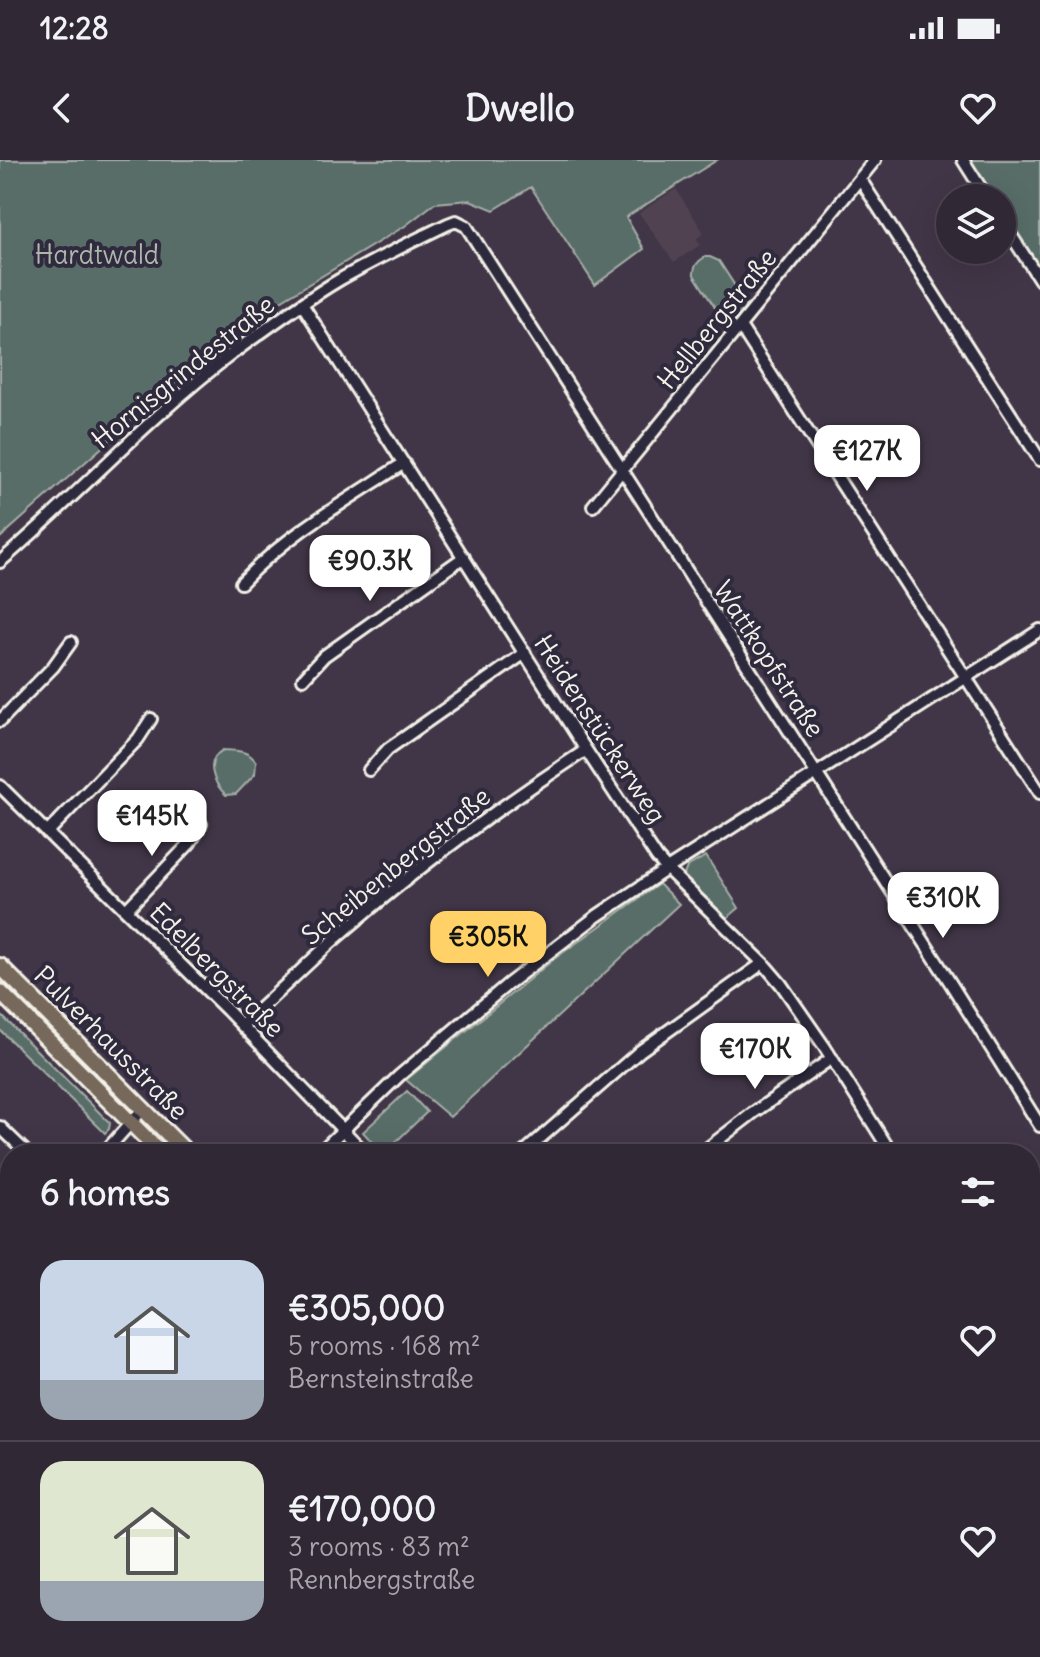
<!DOCTYPE html>
<meta charset="utf-8">
<style>
:root{--surface:#312835;--page:#39303d;--text:#f1f3f6;--muted:#a8a6ad;--line:#4c4450;--accent:#ffd166}
body{margin:0;font-family:Delius,sans-serif;background:var(--page);color:var(--text);height:100vh;display:flex;flex-direction:column;font-size:30px;white-space:nowrap}
*{box-sizing:border-box;margin:0}
p{font-size:26px;color:var(--muted)}
.icon{flex:none;width:44px;height:44px;fill:none;stroke:currentColor;stroke-width:2;stroke-linecap:round;stroke-linejoin:round}
.map{position:relative;flex:1;overflow:hidden}
.side{position:absolute;left:0px;top:984px;width:1040px;height:514px;display:flex;flex-direction:column;background:var(--surface);border-radius:32px 32px 0 0;box-shadow:0 8px 32px #0002,0 0 0 2px var(--line)}
.side>*{flex:none}
.tools{position:absolute;left:936px;top:24px;display:grid;gap:16px}
.tools a{display:grid;place-items:center;width:80px;height:80px;border-radius:50%;background:var(--surface);box-shadow:0 8px 32px #0002,0 0 0 2px var(--line);font-size:40px}
.price{position:absolute;translate:-50% -68px;padding:0 18px;border-radius:16px;background:#fff;color:#222;font-size:26px;line-height:52px;filter:drop-shadow(0 2px 4px #0008)}
.price::after{content:'';position:absolute;left:50%;top:48px;width:24px;height:18px;margin-left:-12px;background:inherit;clip-path:polygon(0 0,100% 0,50% 100%)}
.price.active{background:var(--accent);color:#111}
ul{padding:0;list-style:none}
li{display:flex;align-items:center;gap:24px;height:200px;padding:0 40px}
li+li{border-top:2px solid var(--line)}
li span{display:grid;place-items:center;flex:none;width:224px;height:160px;border-radius:24px;color:#555}
li>.icon{margin-inline-start:auto}
span .icon{width:96px;height:96px;fill:#fffc;stroke-width:1}
li b{font-size:34px}
h2{display:flex;justify-content:space-between;align-items:center;height:96px;padding:0 40px;font-size:34px}
.status{display:flex;justify-content:space-between;align-items:center;height:56px;padding:0 40px;background:var(--surface);direction:ltr}
.status svg{height:22px;fill:currentColor}
header{display:flex;justify-content:space-between;align-items:center;height:104px;padding:0 40px;background:var(--surface);font-size:36px;font-weight:700}
.map>svg:first-child{display:block}
</style>
<div class="status"><b>12:28</b><svg viewBox="0 0 49 12"><path d="M0 12V9h3v3zM5 12V6h3v6zM10 12V3h3v9zM15 12V0h3v12zM26 1h20v11H26zM47 4h2v5h-2z"/></svg></div>
<header><svg class="icon" aria-label="back" viewBox="0 0 24 24"><path d="M15 5l-7 7 7 7"/></svg>Dwello<svg class="icon" aria-label="heart" viewBox="0 0 24 24"><path d="M12 20l-8-8c-3-5 5-10 8-4 3-6 11-1 8 4z"/></svg></header>
<div class="map">
<svg width="1040" height="1497" viewBox="0 0 1040 1497">
<rect width="100%" height="100%" fill="#413647"/>
<filter id="ink" filterUnits="userSpaceOnUse"><feTurbulence type="fractalNoise" baseFrequency=".0125" numOctaves="2"/><feDisplacementMap in="SourceGraphic" scale="16" xChannelSelector="R" yChannelSelector="G"/><feConvolveMatrix kernelMatrix="1 2 1 2 8 2 1 2 1" color-interpolation-filters="sRGB"/></filter>
<g filter="url(#ink)">
<path fill="#514351" d="M 676,29 L 704,73 L 696,79 L 700,85 L 674,102 L 639,53 Z
M 1040,1138 L 1040,1223 L 1030,1230 L 1040,1245 L 1040,1273 L 1030,1282 L 1030,1144 Z
M 0,1364 L 10,1370 L 10,1488 L 77,1488 L 72,1497 L 0,1497 Z
M 1030,1382 L 1040,1387 L 1040,1497 L 809,1497 L 824,1488 L 1030,1488 Z"/>
<path fill="#596d67" stroke="#a6afa8" stroke-width="2" d="M 0,0 L 717,0 L 626,57 L 644,89 L 595,125 L 531,27 L 494,50 L 470,40 L 435,43 L 405,66 L 279,142 L 198,202 L 0,378 Z
M 968,0 L 1040,0 L 1040,111 L 1002,52 L 1002,38 L 993,38 Z
M 705,97 L 710,97 L 719,101 L 746,143 L 744,150 L 734,162 L 723,160 L 694,115 C 693,106 698,101 705,97 Z
M 223,590 C 236,591 249,590 256,602 L 255,614 L 236,634 L 226,635 C 213,623 204,600 223,590 Z
M 706,696 L 739,748 L 726,759 L 686,720 L 684,715 L 687,707 Z
M 659,724 L 679,744 L 450,957 L 406,920 L 554,799 Z
M 0,814 L 123,934 L 117,940 L 0,824 Z
M 0,854 L 110,963 L 109,969 L 105,973 L 0,870 Z
M 407,931 L 427,952 L 383,994 L 363,972 Z
M 0,1179 L 10,1186 L 10,1354 L 0,1348 Z
M 310,1488 L 465,1488 L 474,1497 L 314,1497 Z"/>
<g fill="none" stroke-linecap="round" stroke-linejoin="round">
<defs>
<path id="minor" d="M 963,0 L 987,38
M 860,19 L 1040,300
M 1002,61 L 1040,120
M 302,144 L 586,590 L 657,698 L 667,709 L 763,803 L 781,824 L 824,886 L 892,994
M 740,166 L 1040,633
M 593,346 L 875,0
M 0,402 C 79,334 150,256 233,193 C 267,168 302,142 339,120 C 374,100 411,82 448,64 L 456,61 L 466,66 L 946,816 L 1040,966
M 241,423 C 287,374 348,340 404,303
M 303,519 L 324,496 L 464,397
M 0,561 L 53,507 L 71,482
M 369,610 L 388,589 L 525,493
M 0,626 L 227,850 L 366,994
M 47,673 L 138,579 L 151,559
M 126,750 L 190,683 L 201,664
M 242,865 C 271,839 299,812 327,786 C 408,714 496,649 586,590
M 0,967 L 28,994
M 103,994 L 144,948
M 318,994 L 399,916 L 508,824 L 597,756 L 667,709 L 1040,470
M 522,994 L 640,891 L 763,803
M 700,994 L 753,953 L 832,898
M 1030,1044 L 1040,1038
M 0,1109 L 10,1098
M 1030,1210 L 1040,1226
M 1030,1311 L 1040,1304
M 0,1357 L 10,1363
M 0,1478 L 10,1462
M 138,1488 L 139,1497
M 476,1488 L 485,1497
M 1010,1488 L 1017,1497
M 724,1497 L 738,1488
M 748,1497 L 762,1488"/>
<path id="major" d="M 0,806 L 188,994
M 0,832 L 162,994
M 639,1488 L 648,1497
M 675,1488 L 700,1493 L 721,1488"/>
</defs>
<use href="#minor" stroke="#f4f1e8" stroke-width="16"/>
<use href="#major" stroke="#f4f1e8" stroke-width="20"/>
<use href="#minor" stroke="#2f2a3d" stroke-width="10"/>
<use href="#major" stroke="#76695c" stroke-width="14"/>
</g>
</g>
<g text-anchor="middle" stroke-width="8" stroke-linejoin="round" paint-order="stroke">
<g font-size="26" fill="#aeb6ae" stroke="#2f2a3d">
<text x="97" y="104">Hardtwald</text>
</g>
<g font-size="26" fill="#f4f1e8" stroke="#2f2a3d">
<text transform="translate(717 159) rotate(-51)" y="9">Hellbergstraße</text>
<text transform="translate(183 212) rotate(-39)" y="9">Hornisgrindestraße</text>
<text transform="translate(769 499) rotate(57)" y="9">Wattkopfstraße</text>
<text transform="translate(600 569) rotate(57)" y="9">Heidenstückerweg</text>
<text transform="translate(396 706) rotate(-39)" y="9">Scheibenbergstraße</text>
<text transform="translate(217 810) rotate(45)" y="9">Edelbergstraße</text>
<text transform="translate(111 883) rotate(45)" y="9">Pulverhausstraße</text>
</g>
</g>
</svg>
<div class="tools">
<a><svg class="icon" aria-label="layers" viewBox="0 0 24 24"><path d="M12 4l9 5-9 5-9-5zM3 14l9 5 9-5"/></svg></a>
</div>
<b class="price" style="left:867px;top:333px">€127K</b>
<b class="price" style="left:370px;top:443px">€90.3K</b>
<b class="price" style="left:152px;top:698px">€145K</b>
<b class="price" style="left:943px;top:780px">€310K</b>
<b class="price active" style="left:488px;top:819px">€305K</b>
<b class="price" style="left:755px;top:931px">€170K</b>
<section class="side">
<h2>6 homes<svg class="icon" aria-label="filters" viewBox="0 0 24 24"><path d="M4 7h16M4 17h16"/><circle cx="9" cy="7" r="2"/><circle cx="15" cy="17" r="2"/></svg></h2>
<ul>
<li><span style="background:linear-gradient(#c9d6e8 75%,#9aa5b1 0)"><svg class="icon" aria-label="home" viewBox="0 0 24 24"><path d="M3 11l9-7 9 7M6 9v11h12V9"/></svg></span><div><b>€305,000</b><p>5 rooms · 168 m²</p><p>Bernsteinstraße</p></div><svg class="icon" aria-label="heart" viewBox="0 0 24 24"><path d="M12 20l-8-8c-3-5 5-10 8-4 3-6 11-1 8 4z"/></svg></li>
<li><span style="background:linear-gradient(#dfe7d0 75%,#9aa5b1 0)"><svg class="icon" aria-label="home" viewBox="0 0 24 24"><path d="M3 11l9-7 9 7M6 9v11h12V9"/></svg></span><div><b>€170,000</b><p>3 rooms · 83 m²</p><p>Rennbergstraße</p></div><svg class="icon" aria-label="heart" viewBox="0 0 24 24"><path d="M12 20l-8-8c-3-5 5-10 8-4 3-6 11-1 8 4z"/></svg></li>
</ul>
</section>
</div>
